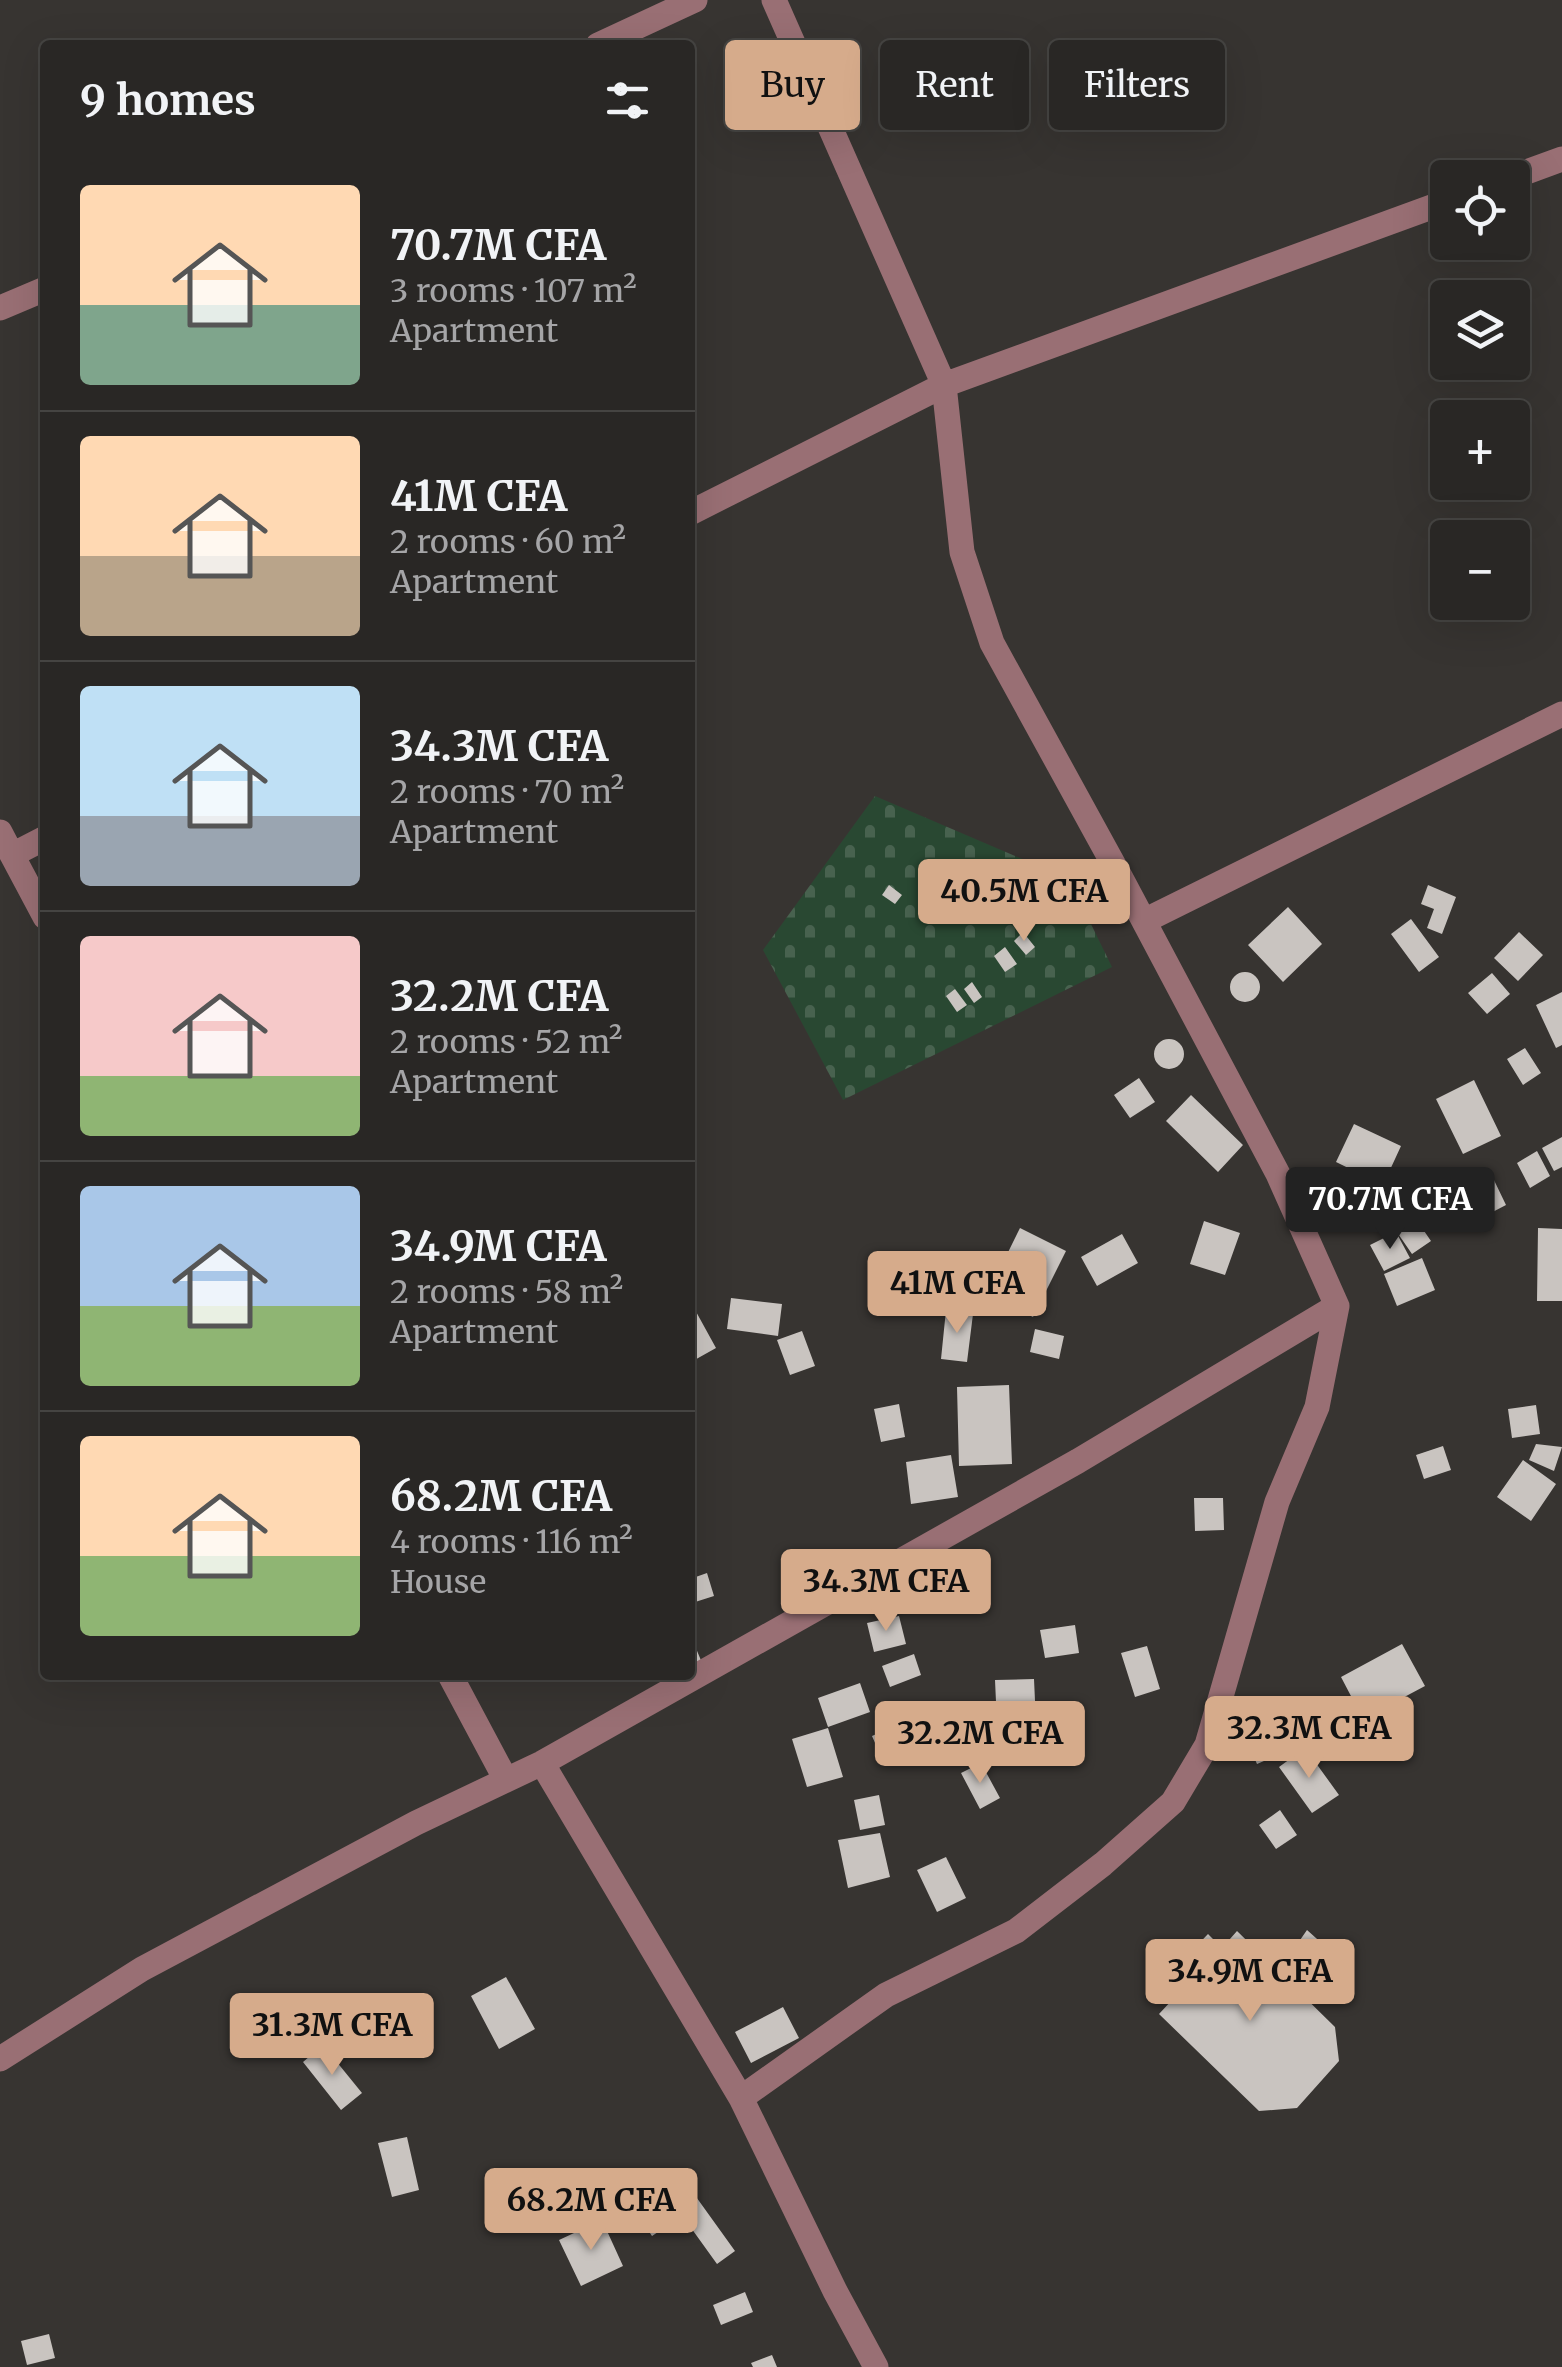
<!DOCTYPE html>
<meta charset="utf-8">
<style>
:root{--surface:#292725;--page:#312f2d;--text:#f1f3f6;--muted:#a5a5a7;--line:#454442;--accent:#d6ab8b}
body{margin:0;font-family:Merriweather,serif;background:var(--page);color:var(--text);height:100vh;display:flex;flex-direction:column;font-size:38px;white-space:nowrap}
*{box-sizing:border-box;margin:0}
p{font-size:32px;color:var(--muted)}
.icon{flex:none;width:55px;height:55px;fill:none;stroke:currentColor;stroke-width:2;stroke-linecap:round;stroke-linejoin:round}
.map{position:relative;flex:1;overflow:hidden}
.panel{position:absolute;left:40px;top:40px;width:655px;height:1640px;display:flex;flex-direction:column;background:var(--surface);border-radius:10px;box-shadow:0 10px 40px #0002,0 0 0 2px var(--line)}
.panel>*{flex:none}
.banner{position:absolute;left:725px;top:40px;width:685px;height:90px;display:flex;gap:20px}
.tools{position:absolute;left:1430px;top:160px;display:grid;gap:20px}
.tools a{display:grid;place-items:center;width:100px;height:100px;border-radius:10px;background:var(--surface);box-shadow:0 10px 40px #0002,0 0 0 2px var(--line);font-size:50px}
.price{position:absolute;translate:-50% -85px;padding:0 22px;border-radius:10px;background:var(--accent);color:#111;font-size:32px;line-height:65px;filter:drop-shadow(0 2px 5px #0008)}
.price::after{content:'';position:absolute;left:50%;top:60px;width:30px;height:22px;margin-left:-15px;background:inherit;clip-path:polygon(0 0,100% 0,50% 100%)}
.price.current{background:#222;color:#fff}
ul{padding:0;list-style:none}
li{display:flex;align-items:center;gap:30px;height:250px;padding:0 40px}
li+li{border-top:2px solid var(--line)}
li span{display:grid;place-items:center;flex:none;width:280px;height:200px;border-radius:10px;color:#555}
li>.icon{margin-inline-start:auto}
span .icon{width:120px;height:120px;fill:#fffc;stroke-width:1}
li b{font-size:42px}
h2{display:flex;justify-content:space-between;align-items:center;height:120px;padding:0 40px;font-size:42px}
.chip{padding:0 35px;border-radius:10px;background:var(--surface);box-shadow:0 10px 40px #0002,0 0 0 2px var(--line);font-size:35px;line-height:90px}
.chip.current{background:var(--accent);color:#111}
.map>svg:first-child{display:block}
</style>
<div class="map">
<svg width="1562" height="2367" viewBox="0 0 1562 2367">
<defs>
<pattern id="cemetery-stones" width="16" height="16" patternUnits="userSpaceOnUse" patternTransform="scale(2.5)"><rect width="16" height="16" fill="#294832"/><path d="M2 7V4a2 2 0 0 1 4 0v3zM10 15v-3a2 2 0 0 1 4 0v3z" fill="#48624f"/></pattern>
</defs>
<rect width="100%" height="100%" fill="#373431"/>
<path fill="url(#cemetery-stones)" d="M 875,796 L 1069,879 L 1112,967 L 843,1100 L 763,950 Z"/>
<path fill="#c9c4c0" d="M 889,885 L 902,895 L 895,904 L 882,895 Z
M 1428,885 L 1456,897 L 1442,934 L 1427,928 L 1434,909 L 1421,904 Z
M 1288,907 L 1322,944 L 1283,982 L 1248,945 Z
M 1411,919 L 1439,957 L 1419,972 L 1391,934 Z
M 1023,932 L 1035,947 L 1026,955 L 1014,941 Z
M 1519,932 L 1543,955 L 1518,981 L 1494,958 Z
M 1005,947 L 1017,964 L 1005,972 L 994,956 Z
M1230 987a15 15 0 1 1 30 0a15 15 0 1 1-30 0Z
M 1492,973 L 1510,994 L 1487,1014 L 1468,993 Z
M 972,982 L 982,997 L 974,1003 L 964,989 Z
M 955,989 L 967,1005 L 957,1012 L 946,996 Z
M 1562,992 L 1562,1045 L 1556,1048 L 1536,1005 Z
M1154 1054a15 15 0 1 1 30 0a15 15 0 1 1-30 0Z
M 1525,1048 L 1541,1073 L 1523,1085 L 1507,1059 Z
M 1139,1078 L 1155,1102 L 1130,1118 L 1114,1095 Z
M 1474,1080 L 1501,1136 L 1463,1154 L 1436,1099 Z
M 1191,1095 L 1243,1145 L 1218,1172 L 1166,1121 Z
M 1354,1124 L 1401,1146 L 1383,1185 L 1336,1162 Z
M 1562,1137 L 1562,1167 L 1554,1171 L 1542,1148 Z
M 1537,1151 L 1550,1176 L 1530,1188 L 1517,1163 Z
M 1492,1176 L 1506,1205 L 1462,1228 L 1448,1199 Z
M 1335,1178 L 1357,1187 L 1349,1211 L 1327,1203 Z
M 1378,1190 L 1388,1201 L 1373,1215 L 1362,1204 Z
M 1411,1212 L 1431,1241 L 1412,1254 L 1392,1225 Z
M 1204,1221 L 1240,1233 L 1225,1275 L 1190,1264 Z
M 1020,1228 L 1066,1251 L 1033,1317 L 987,1295 Z
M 1538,1228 L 1562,1229 L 1562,1301 L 1537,1301 Z
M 1396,1232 L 1410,1258 L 1384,1271 L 1370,1245 Z
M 1122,1234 L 1138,1263 L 1097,1286 L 1081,1257 Z
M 1422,1258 L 1435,1290 L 1397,1306 L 1384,1274 Z
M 731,1298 L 782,1304 L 778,1336 L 727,1329 Z
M 694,1308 L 716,1348 L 691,1362 L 690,1310 Z
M 946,1310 L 973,1314 L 967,1362 L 941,1359 Z
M 1035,1329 L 1064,1336 L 1059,1359 L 1030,1352 Z
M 802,1331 L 815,1366 L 790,1375 L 777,1340 Z
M 1009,1385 L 1012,1464 L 959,1466 L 957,1387 Z
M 899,1404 L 905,1437 L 881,1442 L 874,1409 Z
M 1536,1405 L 1540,1434 L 1512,1438 L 1508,1409 Z
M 1536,1444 L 1562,1447 L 1554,1471 L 1529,1460 Z
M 1443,1446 L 1451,1470 L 1424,1479 L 1416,1455 Z
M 951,1455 L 958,1497 L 911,1504 L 906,1462 Z
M 1523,1460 L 1556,1484 L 1531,1521 L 1497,1497 Z
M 1194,1498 L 1223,1498 L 1224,1530 L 1195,1531 Z
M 707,1573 L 714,1596 L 692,1603 L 690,1579 Z
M 899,1616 L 906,1644 L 874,1652 L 867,1623 Z
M 1075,1625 L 1079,1653 L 1045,1658 L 1040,1630 Z
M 690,1634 L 705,1670 L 690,1675 Z
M 1402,1644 L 1425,1686 L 1363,1719 L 1341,1677 Z
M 1147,1646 L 1160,1689 L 1135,1697 L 1121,1653 Z
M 914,1654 L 921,1675 L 890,1687 L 882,1666 Z
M 1034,1679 L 1035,1701 L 996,1702 L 995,1680 Z
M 860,1683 L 870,1712 L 828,1727 L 818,1698 Z
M 1264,1708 L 1282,1753 L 1257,1764 L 1237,1719 Z
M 897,1725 L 908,1750 L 883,1761 L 872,1736 Z
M 828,1728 L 843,1777 L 807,1787 L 792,1739 Z
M 1305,1748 L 1339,1795 L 1312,1813 L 1279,1767 Z
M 981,1763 L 1000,1798 L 980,1809 L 961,1773 Z
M 879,1795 L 885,1825 L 860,1830 L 854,1800 Z
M 1280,1810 L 1297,1835 L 1276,1849 L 1259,1825 Z
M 880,1833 L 890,1877 L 848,1888 L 838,1840 Z
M 946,1857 L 966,1898 L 937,1912 L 917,1870 Z
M 1307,1930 L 1335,1955 L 1308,1990 L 1282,1966 Z
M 1237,1931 L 1335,2027 L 1339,2061 L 1297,2108 L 1259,2111 L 1159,2014 L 1173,1999 L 1159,1985 L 1208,1934 L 1222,1948 Z
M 506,1977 L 535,2029 L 499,2049 L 471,1996 Z
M 783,2007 L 799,2038 L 751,2063 L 735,2032 Z
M 323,2045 L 362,2093 L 341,2110 L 303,2062 Z
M 407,2137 L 419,2190 L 392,2197 L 378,2143 Z
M 572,2185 L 602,2197 L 591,2223 L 561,2211 Z
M 662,2194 L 679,2218 L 652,2236 L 636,2212 Z
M 694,2194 L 735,2251 L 717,2264 L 676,2207 Z
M 602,2220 L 623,2266 L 581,2286 L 559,2240 Z
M 745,2292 L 753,2312 L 721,2325 L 713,2305 Z
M 49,2334 L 55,2358 L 27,2365 L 21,2341 Z
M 772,2355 L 777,2367 L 753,2367 L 751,2363 Z"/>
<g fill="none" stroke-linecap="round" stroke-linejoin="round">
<path stroke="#996f74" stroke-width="25" d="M 598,45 L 695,0
M 1510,178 L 1562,159
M 0,308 L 45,289
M 690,513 L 944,385 L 1448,201
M 0,832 L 12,855
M 45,838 L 12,855 L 45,917
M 1144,921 L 1562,714
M 450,1675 L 506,1780
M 542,1763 L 741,2098 L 835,2291 L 876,2367
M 0,2059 L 142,1969 L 416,1823 L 542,1763 L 1078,1461 L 1337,1306
M 741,2098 L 886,1995 L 1016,1931 L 1103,1864 L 1173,1802 L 1207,1745 L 1277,1502 L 1317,1407 L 1337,1306 L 1278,1174 L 1121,878 L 992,643 L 962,552 L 944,385 L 774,0"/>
</g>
</svg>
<div class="tools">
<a><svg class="icon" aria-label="locate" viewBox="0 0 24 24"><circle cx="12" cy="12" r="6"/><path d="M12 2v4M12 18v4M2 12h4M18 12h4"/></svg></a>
<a><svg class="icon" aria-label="layers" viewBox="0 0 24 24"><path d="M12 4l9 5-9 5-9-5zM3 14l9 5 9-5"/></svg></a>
<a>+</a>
<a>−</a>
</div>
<b class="price" style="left:1024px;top:944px">40.5M CFA</b>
<b class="price current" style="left:1390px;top:1252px">70.7M CFA</b>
<b class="price" style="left:957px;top:1336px">41M CFA</b>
<b class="price" style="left:886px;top:1634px">34.3M CFA</b>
<b class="price" style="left:1309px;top:1781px">32.3M CFA</b>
<b class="price" style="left:980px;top:1786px">32.2M CFA</b>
<b class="price" style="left:1250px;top:2024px">34.9M CFA</b>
<b class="price" style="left:332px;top:2078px">31.3M CFA</b>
<b class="price" style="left:591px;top:2253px">68.2M CFA</b>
<div class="banner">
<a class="chip current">Buy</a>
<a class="chip">Rent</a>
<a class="chip">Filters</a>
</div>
<section class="panel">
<h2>9 homes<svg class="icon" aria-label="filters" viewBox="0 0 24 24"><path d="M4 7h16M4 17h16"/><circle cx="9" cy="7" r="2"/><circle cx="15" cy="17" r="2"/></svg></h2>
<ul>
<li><span style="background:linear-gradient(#ffd9b3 60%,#7fa58c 0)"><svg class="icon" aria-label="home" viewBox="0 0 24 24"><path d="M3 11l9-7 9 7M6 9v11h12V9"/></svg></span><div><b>70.7M CFA</b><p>3 rooms · 107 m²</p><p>Apartment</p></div></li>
<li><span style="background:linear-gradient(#ffd9b3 60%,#b9a48a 0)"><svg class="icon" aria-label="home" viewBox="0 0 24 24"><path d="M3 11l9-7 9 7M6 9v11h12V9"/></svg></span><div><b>41M CFA</b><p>2 rooms · 60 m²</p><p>Apartment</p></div></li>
<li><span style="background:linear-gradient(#bfe0f5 65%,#9aa5b1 0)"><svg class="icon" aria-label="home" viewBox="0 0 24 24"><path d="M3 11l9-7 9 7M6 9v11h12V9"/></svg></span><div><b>34.3M CFA</b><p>2 rooms · 70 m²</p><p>Apartment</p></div></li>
<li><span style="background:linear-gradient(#f6c9c9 70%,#8fb573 0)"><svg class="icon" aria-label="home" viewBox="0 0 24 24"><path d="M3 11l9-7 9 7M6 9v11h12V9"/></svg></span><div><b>32.2M CFA</b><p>2 rooms · 52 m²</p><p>Apartment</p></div></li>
<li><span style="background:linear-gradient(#a9c7e8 60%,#8fb573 0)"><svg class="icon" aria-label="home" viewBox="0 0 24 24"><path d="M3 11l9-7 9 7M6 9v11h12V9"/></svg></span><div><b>34.9M CFA</b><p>2 rooms · 58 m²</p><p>Apartment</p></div></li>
<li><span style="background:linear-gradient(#ffd9b3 60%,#8fb573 0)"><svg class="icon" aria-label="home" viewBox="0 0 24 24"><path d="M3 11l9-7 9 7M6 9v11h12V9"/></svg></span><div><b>68.2M CFA</b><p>4 rooms · 116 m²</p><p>House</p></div></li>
</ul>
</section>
</div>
